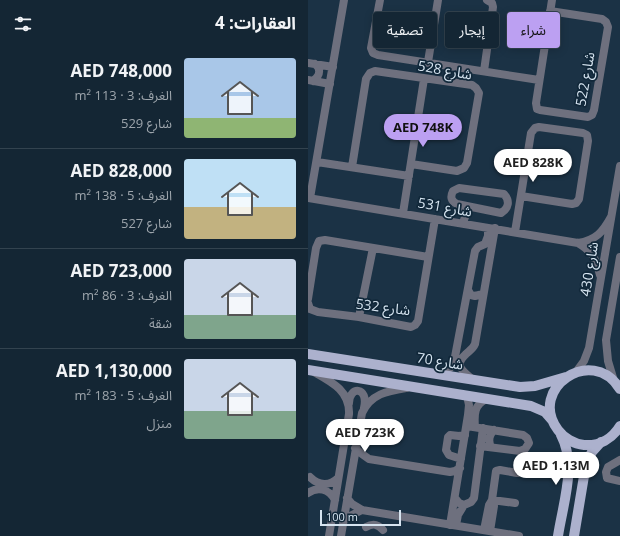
<!DOCTYPE html>
<html lang="ar">
<meta charset="utf-8">
<style>
:root{--surface:#142634;--page:#213240;--text:#f1f3f6;--muted:#9da5ac;--line:#33434f;--accent:#bca0f2}
body{margin:0;font-family:"Open Sans","Noto Sans Arabic",sans-serif;background:var(--page);color:var(--text);direction:rtl;height:100vh;display:flex;flex-direction:column;font-size:15px;white-space:nowrap}
*{box-sizing:border-box;margin:0}
p{font-size:13px;color:var(--muted)}
.icon{flex:none;width:22px;height:22px;fill:none;stroke:currentColor;stroke-width:2;stroke-linecap:round;stroke-linejoin:round}
.map{position:relative;flex:1;overflow:hidden;direction:ltr}
.panel{display:flex;flex-direction:column;background:var(--surface);width:308px}
.panel>*{flex:none}
.top-card{position:absolute;left:12px;top:12px;width:240px;height:36px;direction:rtl;display:flex;gap:8px}
.scale{position:absolute;left:12px;bottom:10px;width:81px;box-sizing:border-box;padding-left:4px;border:2px solid #d6e4f0;border-top:0;font-size:11px;line-height:14px;white-space:nowrap;color:#d6e4f0;-webkit-text-stroke:3px #11283a;paint-order:stroke}
.price{position:absolute;translate:-50% -34px;padding:0 9px;border-radius:14px;background:#fff;color:#222;font-size:13px;line-height:26px;filter:drop-shadow(0 1px 2px #0008)}
.price::after{content:'';position:absolute;left:50%;top:24px;width:12px;height:9px;margin-left:-6px;background:inherit;clip-path:polygon(0 0,100% 0,50% 100%)}
.price.active{background:var(--accent);color:#111}
ul{padding:0;list-style:none}
li{display:flex;align-items:center;gap:12px;height:100px;padding:0 12px}
li+li{border-top:1px solid var(--line)}
li span{display:grid;place-items:center;flex:none;width:112px;height:80px;border-radius:4px;color:#555}
li>.icon{margin-inline-start:auto}
span .icon{width:48px;height:48px;fill:#fffc;stroke-width:1}
li b{font-size:17px}
h2{display:flex;justify-content:space-between;align-items:center;height:48px;padding:0 12px;font-size:17px}
.pill{padding:0 14px;border-radius:4px;background:var(--surface);box-shadow:0 2px 10px #0003,0 0 0 1px var(--line);font-size:14px;line-height:36px}
.pill.active{background:var(--accent);color:#111}
main{display:flex;flex:1;min-height:0}
.map>svg:first-child{display:block}
</style>
<main>
<div class="map">
<svg width="312" height="536" viewBox="0 0 312 536">
<rect width="100%" height="100%" fill="#1b3245"/>
<g fill="none" stroke-linecap="round" stroke-linejoin="round">
<path stroke="#6e707e" stroke-width="8" d="M 72,0 L 63,48 L 65,53 L 70,55 L 231,80
M 242,11 L 294,19 L 298,22 L 300,27 L 286,110 L 284,115 L 280,117 L 232,110 L 229,109 L 228,103 L 244,0
M 120,62 L 130,0
M 0,63 L 25,67
M 176,71 L 185,7 L 184,3 L 179,0
M 0,80 L 22,84
M 5,81 C 10,77 13,73 10,67 L 7,64
M 9,162 L 101,176
M 44,167 L 58,79 L 62,73 L 67,71 L 164,85 L 168,88 L 171,93 L 159,163 L 156,168 L 149,171 L 103,164
M 151,188 L 196,194 C 202,201 201,208 193,213 L 149,204 C 143,201 142,197 145,191 Z
M 0,198 L 270,243 C 288,240 295,232 303,217
M 2,198 L 36,0
M 95,213 L 116,79
M 155,223 L 157,217 L 157,206
M 207,232 L 223,133 L 227,128 L 231,127 L 275,133 L 279,135 L 280,141 L 271,199 L 268,203 L 264,204 L 213,196
M 270,243 C 285,252 288,259 292,275
M 160,290 L 163,295 L 167,296 L 175,294
M 0,299 L 8,248 L 11,241 L 17,240 L 120,257
M 0,303 L 2,309 L 10,312 L 51,317 L 103,327 L 107,325 L 110,321 L 127,219
M 51,317 L 65,248
M 6,372 C 24,382 42,391 41,414 L 21,536
M 268,372 L 276,361 L 281,348 L 312,166
M 130,374 L 142,368 L 146,362 L 167,251 L 170,247 L 177,244 L 180,236 L 180,228
M 165,380 C 155,371 145,366 158,354 C 161,351 165,349 167,344 L 187,228
M 306,381 L 300,361 L 298,340 L 312,257
M 41,403 C 41,386 61,386 56,408
M 159,426 L 215,435 L 219,438 L 221,443 L 217,449 L 212,451 L 172,446
M 167,427 C 166,415 166,404 179,399
M 183,447 C 180,441 181,435 186,430
M 47,448 L 54,454 L 61,459 L 142,472 L 147,471 L 152,468
M 153,459 L 141,455 L 138,450 L 140,437 L 142,435 L 151,436 L 157,435
M 312,460 L 300,467 L 298,472 L 299,478 L 312,481
M 2,477 C 11,486 22,486 30,478
M 0,493 C 10,486 21,489 27,500
M 39,498 L 44,504 L 54,510 L 211,536
M 147,498 L 151,503 L 156,505 L 163,502 L 166,498 L 175,428
M 184,500 L 207,503
M 35,521 L 42,516 L 54,510
M 142,525 L 160,415 L 161,405 L 159,396
M 148,525 L 150,515 L 156,505
M 58,527 C 65,523 70,524 75,530
M 176,530 L 181,505 L 184,500 L 188,471 L 192,470 L 209,473
M 182,531 L 186,506 L 185,502
M 33,536 L 54,413 C 63,394 79,391 98,388"/>
<path stroke="#acb1cd" stroke-width="10" d="M 0,354 L 212,387 L 227,386 L 258,377
M 0,370 L 223,406 L 237,412 L 244,420
M 312,389 C 284,344 219,389 250,430 C 256,438 266,444 276,445 C 291,446 304,439 312,426
M 250,536 C 255,503 269,465 253,435
M 266,536 L 278,464 L 284,452 L 293,442"/>
</g>
<g text-anchor="middle" stroke-width="3.5" stroke-linejoin="round" paint-order="stroke">
<g font-size="14" fill="#d6e4f0" stroke="#11283a">
<text transform="translate(137 70) rotate(10)" y="5">شارع 528</text>
<text transform="translate(277 79) rotate(-80)" y="5">شارع 522</text>
<text transform="translate(137 207) rotate(10)" y="5">شارع 531</text>
<text transform="translate(281 269) rotate(-81)" y="5">شارع 430</text>
<text transform="translate(75 307) rotate(7)" y="5">شارع 532</text>
<text transform="translate(132 361) rotate(9)" y="5">شارع 70</text>
</g>
</g>
</svg>
<div class="scale">100 m</div>
<b class="price active" style="left:115px;top:148px">AED 748K</b>
<b class="price" style="left:225px;top:183px">AED 828K</b>
<b class="price" style="left:57px;top:453px">AED 723K</b>
<b class="price" style="left:248px;top:486px">AED 1.13M</b>
<div class="top-card">
<a class="pill active">شراء</a>
<a class="pill">إيجار</a>
<a class="pill">تصفية</a>
</div>
</div>
<section class="panel">
<h2>العقارات: 4<svg class="icon" aria-label="filters" viewBox="0 0 24 24"><path d="M4 7h16M4 17h16"/><circle cx="9" cy="7" r="2"/><circle cx="15" cy="17" r="2"/></svg></h2>
<ul>
<li><span style="background:linear-gradient(#a9c7e8 75%,#8fb573 0)"><svg class="icon" aria-label="home" viewBox="0 0 24 24"><path d="M3 11l9-7 9 7M6 9v11h12V9"/></svg></span><div><b>AED 748,000</b><p>الغرف: 3 · 113 m²</p><p>شارع 529</p></div></li>
<li><span style="background:linear-gradient(#bfe0f5 60%,#c2b280 0)"><svg class="icon" aria-label="home" viewBox="0 0 24 24"><path d="M3 11l9-7 9 7M6 9v11h12V9"/></svg></span><div><b>AED 828,000</b><p>الغرف: 5 · 138 m²</p><p>شارع 527</p></div></li>
<li><span style="background:linear-gradient(#c9d6e8 70%,#7fa58c 0)"><svg class="icon" aria-label="home" viewBox="0 0 24 24"><path d="M3 11l9-7 9 7M6 9v11h12V9"/></svg></span><div><b>AED 723,000</b><p>الغرف: 3 · 86 m²</p><p>شقة</p></div></li>
<li><span style="background:linear-gradient(#c9d6e8 65%,#7fa58c 0)"><svg class="icon" aria-label="home" viewBox="0 0 24 24"><path d="M3 11l9-7 9 7M6 9v11h12V9"/></svg></span><div><b>AED 1,130,000</b><p>الغرف: 5 · 183 m²</p><p>منزل</p></div></li>
</ul>
</section>
</main>
